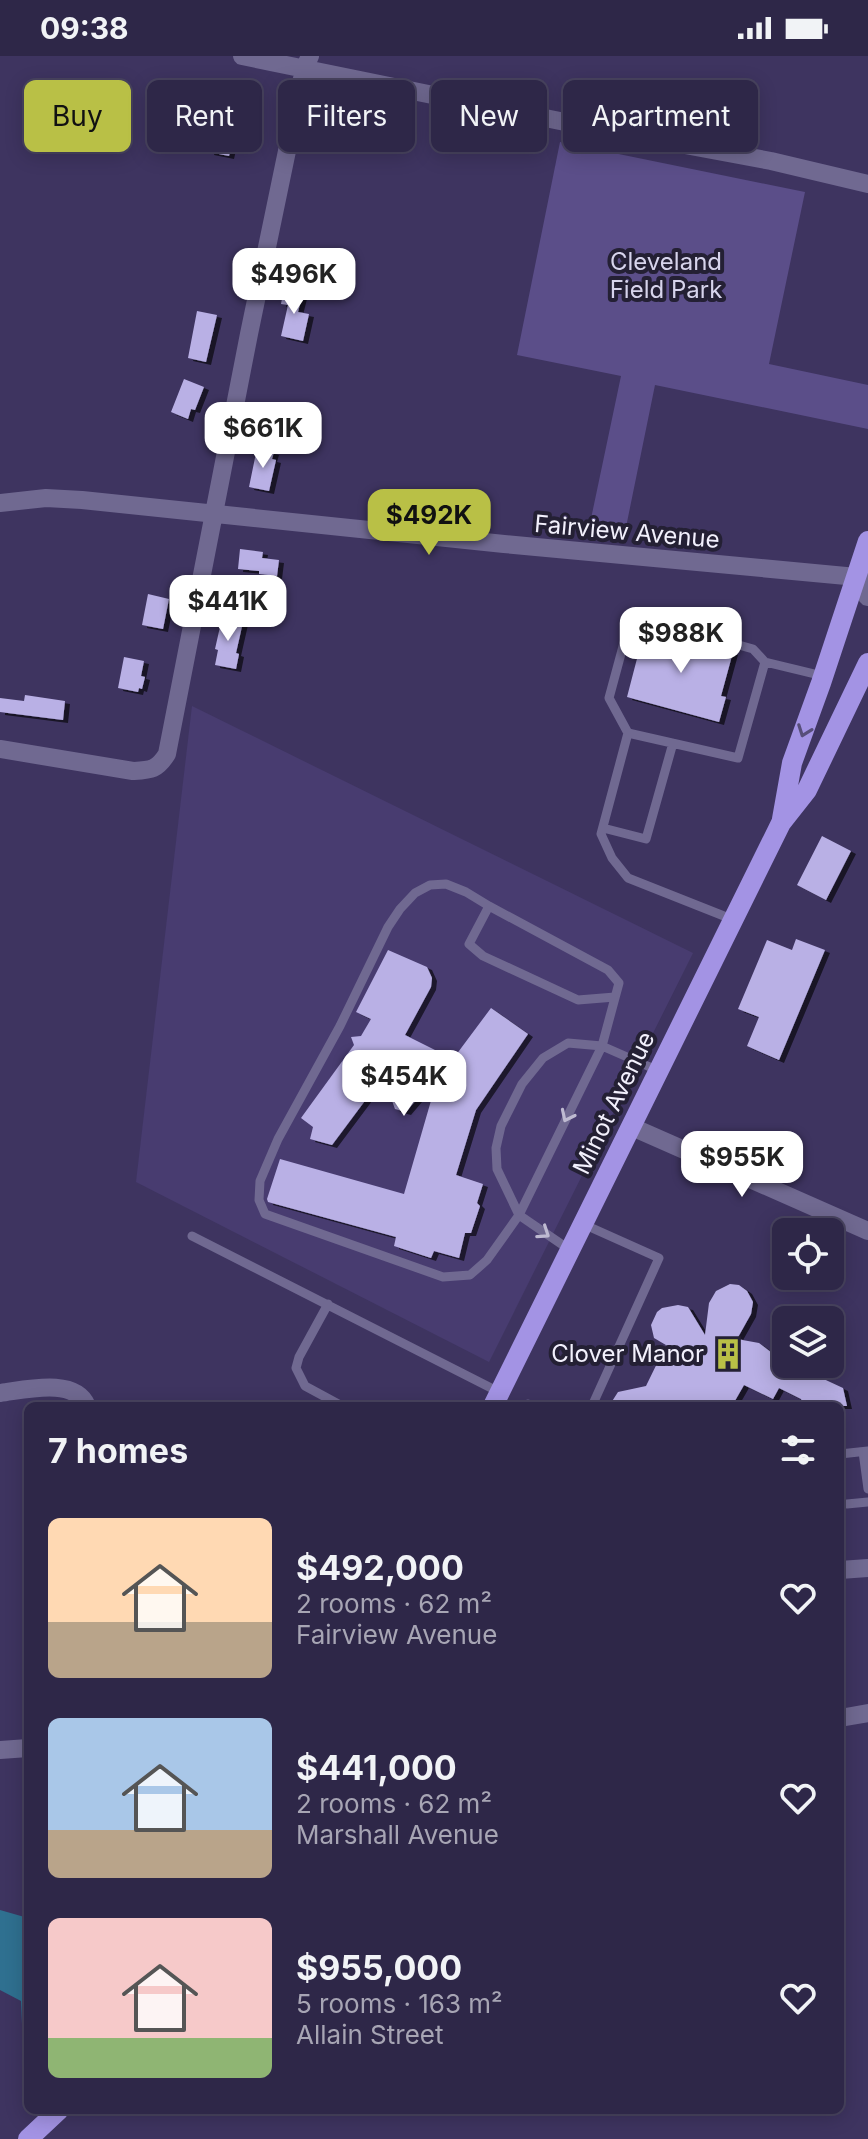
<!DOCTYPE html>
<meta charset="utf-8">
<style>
:root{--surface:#2e2748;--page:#362f4f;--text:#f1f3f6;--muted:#a7a5b4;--line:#494460;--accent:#b9c046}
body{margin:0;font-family:Inter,sans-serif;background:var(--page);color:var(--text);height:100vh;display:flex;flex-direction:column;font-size:30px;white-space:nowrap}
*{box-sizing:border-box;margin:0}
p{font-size:26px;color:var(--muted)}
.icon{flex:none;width:44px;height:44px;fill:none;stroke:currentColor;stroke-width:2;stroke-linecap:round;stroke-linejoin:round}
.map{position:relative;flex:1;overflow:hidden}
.side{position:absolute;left:24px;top:1346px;width:820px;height:712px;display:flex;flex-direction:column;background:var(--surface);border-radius:12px;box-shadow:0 4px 20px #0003,0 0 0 2px var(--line)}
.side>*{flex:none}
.top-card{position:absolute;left:24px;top:24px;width:820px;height:72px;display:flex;gap:16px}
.buttons{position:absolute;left:772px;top:1162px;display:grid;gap:16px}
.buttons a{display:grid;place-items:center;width:72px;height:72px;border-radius:12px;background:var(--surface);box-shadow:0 4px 20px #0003,0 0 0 2px var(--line);font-size:40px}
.price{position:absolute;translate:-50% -68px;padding:0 18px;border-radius:16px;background:#fff;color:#222;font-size:26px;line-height:52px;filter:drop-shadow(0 2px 4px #0008)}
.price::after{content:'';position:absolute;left:50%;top:48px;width:24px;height:18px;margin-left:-12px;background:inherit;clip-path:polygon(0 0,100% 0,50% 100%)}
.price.selected{background:var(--accent);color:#111}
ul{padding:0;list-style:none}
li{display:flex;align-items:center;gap:24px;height:200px;padding:0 24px}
li span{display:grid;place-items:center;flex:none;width:224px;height:160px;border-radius:12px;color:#555}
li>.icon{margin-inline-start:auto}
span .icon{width:96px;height:96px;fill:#fffc;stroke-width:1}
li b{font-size:34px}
h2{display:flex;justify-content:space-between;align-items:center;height:96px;padding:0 24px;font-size:34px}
.tag{padding:0 28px;border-radius:12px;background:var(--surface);box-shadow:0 4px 20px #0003,0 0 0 2px var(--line);font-size:28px;line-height:72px}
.tag.selected{background:var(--accent);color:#111}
.status{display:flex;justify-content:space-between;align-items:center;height:56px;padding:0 40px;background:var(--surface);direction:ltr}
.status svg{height:22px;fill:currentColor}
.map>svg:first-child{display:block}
</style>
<div class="status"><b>09:38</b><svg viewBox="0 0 49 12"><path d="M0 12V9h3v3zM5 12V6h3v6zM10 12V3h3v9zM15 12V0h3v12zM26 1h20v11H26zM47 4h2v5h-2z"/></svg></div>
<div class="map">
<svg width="868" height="2083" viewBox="0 0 868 2083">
<defs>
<filter id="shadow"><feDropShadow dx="5" dy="3" stdDeviation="0" flood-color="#0009"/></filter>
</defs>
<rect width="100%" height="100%" fill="#3e3460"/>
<path fill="#483c70" d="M 192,650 L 693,897 L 489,1306 L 136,1126 Z"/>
<path fill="#5b4e89" d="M 560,86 L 805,136 L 769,308 L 868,329 L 868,373 L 655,329 L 624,481 L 588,477 L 621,320 L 517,299 Z"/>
<path fill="#2f7090" d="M 0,1854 L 28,1862 L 28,1976 L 23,1991 L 21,1945 L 0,1934 Z"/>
<path fill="#b9b0e5" filter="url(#shadow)" d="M 150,36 L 184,43 L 180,62 L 146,55 Z
M 228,38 L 247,42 L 242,62 L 245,62 L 242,76 L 235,74 L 229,100 L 209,96 L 221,53 L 225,53 Z
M 284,232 L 303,236 L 298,256 L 309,258 L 303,285 L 281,280 L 288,249 L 281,248 Z
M 197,255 L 217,259 L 206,306 L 188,302 Z
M 184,323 L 204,331 L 195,354 L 191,353 L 188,363 L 171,356 Z
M 257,392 L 274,396 L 272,403 L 276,404 L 269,435 L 249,431 Z
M 240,493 L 263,496 L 262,502 L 279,504 L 277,520 L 259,518 L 259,515 L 238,513 Z
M 148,538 L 169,543 L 163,573 L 142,569 Z
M 222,562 L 243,566 L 236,597 L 239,598 L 236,613 L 215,609 L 218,594 L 215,593 Z
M 645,572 L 733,596 L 721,640 L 726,641 L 719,666 L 627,641 Z
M 124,601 L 144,605 L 141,620 L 145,621 L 142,633 L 139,632 L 138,636 L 118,632 Z
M 25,639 L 65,645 L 63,664 L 0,656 L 0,642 L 24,645 Z
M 822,780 L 851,795 L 826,844 L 797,829 Z
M 796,883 L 825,894 L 779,1004 L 747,990 L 759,961 L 738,953 L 767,884 L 792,894 Z
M 388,894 L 427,911 L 432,922 L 431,931 L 405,979 L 453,1003 L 491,952 L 528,978 L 476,1054 L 456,1119 L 483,1128 L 477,1147 L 480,1150 L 471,1177 L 465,1177 L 459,1202 L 434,1195 L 431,1202 L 394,1190 L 396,1181 L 268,1146 L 267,1143 L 280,1103 L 404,1138 L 439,1017 L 406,1056 L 395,1053 L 391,1042 L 373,1034 L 332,1089 L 310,1083 L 313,1071 L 301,1062 L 354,989 L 351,981 L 361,980 L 371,963 L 356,956 Z
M 730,1228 L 739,1229 L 747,1235 L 753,1246 L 751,1258 L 737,1283 L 759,1287 L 776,1300 L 786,1285 L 786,1308 L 825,1308 L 815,1319 L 843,1332 L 847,1350 L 804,1350 L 801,1343 L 779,1332 L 773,1343 L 744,1329 L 732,1350 L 609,1350 L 618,1336 L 646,1330 L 666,1289 L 654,1282 L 651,1269 L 657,1256 L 662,1252 L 678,1249 L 688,1251 L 705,1279 L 709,1247 L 716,1235 Z"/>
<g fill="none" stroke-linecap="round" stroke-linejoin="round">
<path stroke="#706991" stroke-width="9" d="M 628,677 L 738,702 L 765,606 L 823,620
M 603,772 L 646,783 L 673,687
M 489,850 L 466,836 L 446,828 L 430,829 L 415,837 L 400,853 L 388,871 L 340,970 L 278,1083 L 260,1125 L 259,1144 L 265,1158 L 443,1221 L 470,1219 L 487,1204 L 519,1159 L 602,990 L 619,927 L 608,914 L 489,850 L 469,888 L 483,900 L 578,944 L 615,941
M 734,864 L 628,822 L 612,802 L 601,778 L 628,677 L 609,642 L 625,583 L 637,566 L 650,564 L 753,593 L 765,606
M 583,1168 L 659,1202 L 592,1350
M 192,1180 L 499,1336
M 570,1194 L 519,1159 L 497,1113 L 496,1092 L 501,1070 L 522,1028 L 543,1002 L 568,987 L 602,990 L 659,1015
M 328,1248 L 299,1301 L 296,1312 L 305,1330 L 342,1350
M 528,1348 L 532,1350
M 863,1396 L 868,1433
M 840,1398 L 868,1395
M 847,1448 L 868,1446"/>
<path stroke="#706991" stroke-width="18" d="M 242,0 L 599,73 L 771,105 L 868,128
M 0,447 L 46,442 L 82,444 L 504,488 L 868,522
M 0,693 L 133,715 C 151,714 157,714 167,698 L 249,278 L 304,13 L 310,0
M 632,1071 L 868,1175
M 0,1337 C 25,1334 75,1321 87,1350
M 840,1514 L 868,1512
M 840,1662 L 868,1657
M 0,1694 L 28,1692"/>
<path stroke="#706991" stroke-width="20" d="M 855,521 L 868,540"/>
<path stroke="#a393e4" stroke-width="20" d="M 782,763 L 792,707 L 821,627 L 868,485
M 493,1350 L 781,767 L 807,734 L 868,607
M 28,2083 L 59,2054"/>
</g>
<defs><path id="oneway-chevron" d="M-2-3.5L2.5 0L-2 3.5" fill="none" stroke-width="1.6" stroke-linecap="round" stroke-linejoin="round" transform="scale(2)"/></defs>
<use stroke="#574e7a" href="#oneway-chevron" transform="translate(804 675) rotate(110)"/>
<g stroke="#bebad1">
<use href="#oneway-chevron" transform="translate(567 1060) rotate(116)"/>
<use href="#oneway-chevron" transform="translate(544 1177) rotate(34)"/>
</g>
<defs>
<symbol id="building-bare" viewBox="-9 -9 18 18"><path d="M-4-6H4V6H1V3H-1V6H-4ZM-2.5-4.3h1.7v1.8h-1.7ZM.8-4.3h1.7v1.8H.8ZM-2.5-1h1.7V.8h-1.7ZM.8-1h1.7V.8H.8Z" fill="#b9c046" stroke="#242034" stroke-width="2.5" paint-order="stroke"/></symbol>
</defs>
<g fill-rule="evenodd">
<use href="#building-bare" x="706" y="1276" width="44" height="44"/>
</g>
<g text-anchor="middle" stroke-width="8" stroke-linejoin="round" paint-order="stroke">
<g font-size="24" fill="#d7d4ec" stroke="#242034">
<text x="666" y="214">Cleveland<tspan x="666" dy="28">Field Park</tspan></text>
</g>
<g font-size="24" fill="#f2f0fc" stroke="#242034">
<text transform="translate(627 476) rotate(5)" y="8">Fairview Avenue</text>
<text transform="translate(614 1047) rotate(-64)" y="8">Minot Avenue</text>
</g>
<g font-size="24" fill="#f2f0fc" stroke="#242034" text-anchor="end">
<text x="704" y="1306">Clover Manor</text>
</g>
</g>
</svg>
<div class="buttons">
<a><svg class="icon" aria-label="locate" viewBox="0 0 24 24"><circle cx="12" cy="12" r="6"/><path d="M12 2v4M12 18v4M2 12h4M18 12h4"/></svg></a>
<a><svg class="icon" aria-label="layers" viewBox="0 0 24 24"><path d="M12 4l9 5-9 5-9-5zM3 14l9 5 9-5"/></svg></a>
</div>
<b class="price" style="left:294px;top:260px">$496K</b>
<b class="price" style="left:263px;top:414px">$661K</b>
<b class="price selected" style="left:429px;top:501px">$492K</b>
<b class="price" style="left:228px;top:587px">$441K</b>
<b class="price" style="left:681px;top:619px">$988K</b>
<b class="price" style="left:404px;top:1062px">$454K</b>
<b class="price" style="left:742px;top:1143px">$955K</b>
<div class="top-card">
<a class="tag selected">Buy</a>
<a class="tag">Rent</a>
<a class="tag">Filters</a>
<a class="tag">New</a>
<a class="tag">Apartment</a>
</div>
<section class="side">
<h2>7 homes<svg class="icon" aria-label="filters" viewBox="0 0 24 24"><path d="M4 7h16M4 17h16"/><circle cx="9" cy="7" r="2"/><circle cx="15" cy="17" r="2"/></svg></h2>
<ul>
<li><span style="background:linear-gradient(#ffd9b3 65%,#b9a48a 0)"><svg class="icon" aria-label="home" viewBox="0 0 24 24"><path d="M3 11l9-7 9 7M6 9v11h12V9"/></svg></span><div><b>$492,000</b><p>2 rooms · 62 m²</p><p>Fairview Avenue</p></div><svg class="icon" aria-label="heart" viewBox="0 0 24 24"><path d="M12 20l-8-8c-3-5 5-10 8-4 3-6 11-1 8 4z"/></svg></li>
<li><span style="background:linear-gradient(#a9c7e8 70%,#b9a48a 0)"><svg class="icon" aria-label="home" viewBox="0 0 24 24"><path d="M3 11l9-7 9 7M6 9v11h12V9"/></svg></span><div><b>$441,000</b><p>2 rooms · 62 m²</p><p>Marshall Avenue</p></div><svg class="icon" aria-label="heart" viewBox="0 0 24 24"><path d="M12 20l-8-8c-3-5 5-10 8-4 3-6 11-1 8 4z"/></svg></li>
<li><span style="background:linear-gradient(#f6c9c9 75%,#8fb573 0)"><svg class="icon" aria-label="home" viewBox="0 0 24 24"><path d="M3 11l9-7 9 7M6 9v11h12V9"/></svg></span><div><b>$955,000</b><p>5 rooms · 163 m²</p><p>Allain Street</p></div><svg class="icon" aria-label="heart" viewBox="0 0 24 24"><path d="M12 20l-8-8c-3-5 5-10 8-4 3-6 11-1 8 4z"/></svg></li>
</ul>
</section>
</div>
